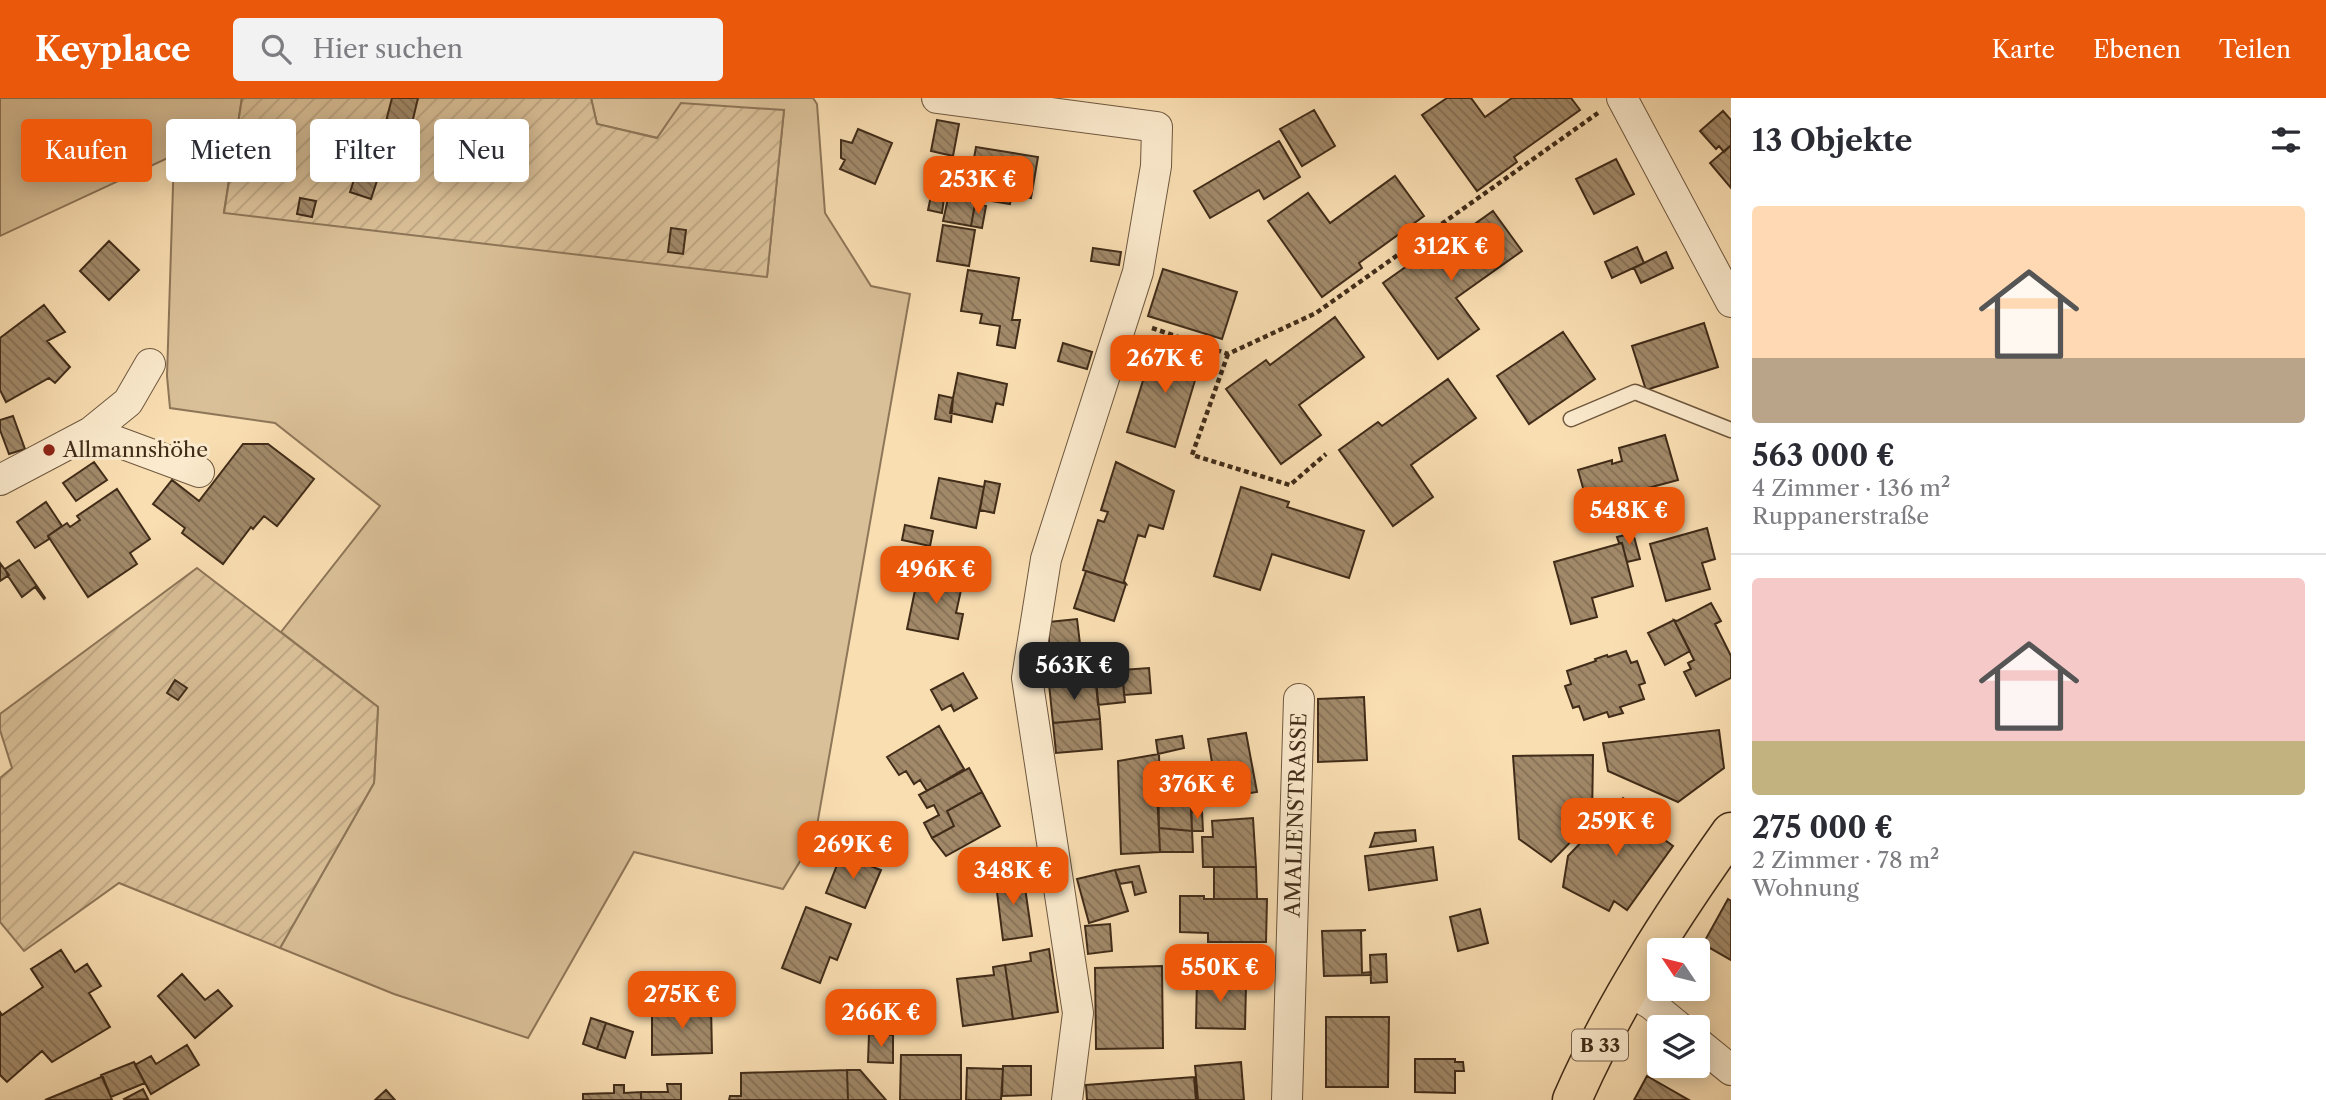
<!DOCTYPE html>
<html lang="de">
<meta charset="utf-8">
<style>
:root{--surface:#fff;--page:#f2f2f3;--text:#2b2b33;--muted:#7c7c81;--line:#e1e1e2;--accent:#ea580c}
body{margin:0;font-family:"Libre Caslon Text",serif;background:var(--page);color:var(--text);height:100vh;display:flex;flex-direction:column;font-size:26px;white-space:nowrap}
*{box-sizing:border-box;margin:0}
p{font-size:23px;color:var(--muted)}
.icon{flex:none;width:38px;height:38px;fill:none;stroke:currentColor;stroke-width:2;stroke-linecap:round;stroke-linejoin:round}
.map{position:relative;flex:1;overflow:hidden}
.details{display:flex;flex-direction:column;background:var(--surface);width:595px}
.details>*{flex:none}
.guide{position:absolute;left:21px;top:21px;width:665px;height:63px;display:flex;gap:14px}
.needle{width:46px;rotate:305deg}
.tools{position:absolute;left:1647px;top:840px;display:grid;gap:14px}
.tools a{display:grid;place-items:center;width:63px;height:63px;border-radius:7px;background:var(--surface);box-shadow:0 4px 18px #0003;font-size:35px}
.price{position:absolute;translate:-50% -60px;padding:0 16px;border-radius:14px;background:var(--accent);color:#fff;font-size:23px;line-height:46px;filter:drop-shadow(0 2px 4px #0008)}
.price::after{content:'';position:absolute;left:50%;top:42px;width:21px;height:16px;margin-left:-10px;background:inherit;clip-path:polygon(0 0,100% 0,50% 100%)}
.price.selected{background:#222;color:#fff}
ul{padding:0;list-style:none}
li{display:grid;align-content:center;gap:14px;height:371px;padding:0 21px}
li+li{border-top:2px solid var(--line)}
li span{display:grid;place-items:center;height:217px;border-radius:7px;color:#555}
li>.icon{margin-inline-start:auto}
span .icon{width:126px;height:126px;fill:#fffc;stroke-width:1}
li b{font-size:30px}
h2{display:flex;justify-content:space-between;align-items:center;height:84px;padding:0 21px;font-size:30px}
.pill{padding:0 24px;border-radius:7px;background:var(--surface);box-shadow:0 4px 18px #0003;font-size:24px;line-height:63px}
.pill.selected{background:var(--accent);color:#fff}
header{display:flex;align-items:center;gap:42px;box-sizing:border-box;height:98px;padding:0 35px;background:var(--accent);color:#fff}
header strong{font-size:33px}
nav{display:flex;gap:38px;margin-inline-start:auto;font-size:24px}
.search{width:490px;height:63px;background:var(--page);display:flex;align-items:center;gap:18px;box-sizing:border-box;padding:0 24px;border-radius:7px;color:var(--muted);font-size:26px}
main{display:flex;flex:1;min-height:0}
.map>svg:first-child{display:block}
</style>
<header>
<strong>Keyplace</strong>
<div class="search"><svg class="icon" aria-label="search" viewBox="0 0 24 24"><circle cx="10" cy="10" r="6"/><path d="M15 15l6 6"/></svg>Hier suchen</div>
<nav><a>Karte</a><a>Ebenen</a><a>Teilen</a></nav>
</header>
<main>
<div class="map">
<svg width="1731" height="1002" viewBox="0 0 1731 1002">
<defs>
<pattern id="garden-furrows" width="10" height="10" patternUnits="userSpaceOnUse" patternTransform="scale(1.75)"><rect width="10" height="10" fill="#dac098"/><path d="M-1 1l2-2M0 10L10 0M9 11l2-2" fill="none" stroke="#bca582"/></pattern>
<pattern id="building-back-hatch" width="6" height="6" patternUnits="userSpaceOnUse" patternTransform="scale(1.75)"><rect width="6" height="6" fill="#a18969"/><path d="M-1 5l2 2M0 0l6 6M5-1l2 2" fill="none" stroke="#857056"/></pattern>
</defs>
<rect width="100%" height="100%" fill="#f9deb2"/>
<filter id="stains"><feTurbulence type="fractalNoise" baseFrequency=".00286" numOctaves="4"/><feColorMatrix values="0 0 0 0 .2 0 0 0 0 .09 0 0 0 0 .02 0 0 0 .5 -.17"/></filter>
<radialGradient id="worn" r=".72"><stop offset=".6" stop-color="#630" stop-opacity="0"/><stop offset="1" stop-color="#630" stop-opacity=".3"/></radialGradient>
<path fill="#dac098" stroke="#8e7658" stroke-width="2" d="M 0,0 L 242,0 L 224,114 L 767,178 L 784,12 L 658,40 L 597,26 L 591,0 L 813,0 L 817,6 L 825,115 L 871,188 L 910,196 L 815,739 L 783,791 L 634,754 L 528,940 L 394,896 L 280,850 L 374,685 L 378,609 L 281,534 L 380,408 L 275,325 L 170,310 L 167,278 L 174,57 L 0,138 Z"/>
<path fill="url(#garden-furrows)" stroke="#8e7658" stroke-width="2" d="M 242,0 L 591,0 L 597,26 L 657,40 L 681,5 L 784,12 L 767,179 L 224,115 Z
M 197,470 L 378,609 L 374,685 L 280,850 L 119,785 L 24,853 L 0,824 L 0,680 L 12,670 L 0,632 L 0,616 Z"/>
<path fill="url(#building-back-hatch)" stroke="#412c19" stroke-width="2" d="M 392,0 L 418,0 L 409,38 L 384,31 Z
M 1447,0 L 1471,0 L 1485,19 L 1512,0 L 1571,0 L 1580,12 L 1514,59 L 1517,64 L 1477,93 L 1422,17 Z
M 1314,12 L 1335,48 L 1302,68 L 1280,31 Z
M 1723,13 L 1731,22 L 1731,47 L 1724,54 L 1719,48 L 1716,51 L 1700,33 Z
M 937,22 L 959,26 L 953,58 L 931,53 Z
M 491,30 L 502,31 L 501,45 L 490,44 Z
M 858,31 L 892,45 L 875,86 L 840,71 L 845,62 L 841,60 L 841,42 L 852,45 Z
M 369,36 L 390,43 L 371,101 L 350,94 Z
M 1279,43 L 1300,79 L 1264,101 L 1259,92 L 1210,120 L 1194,93 Z
M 1731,47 L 1731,90 L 1710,65 Z
M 976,49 L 1038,59 L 1031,100 L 1012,97 L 1010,106 L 967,99 Z
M 327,51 L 349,55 L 343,81 L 321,76 Z
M 1616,61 L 1634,96 L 1594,116 L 1576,81 Z
M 1395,78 L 1424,118 L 1359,165 L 1362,170 L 1322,199 L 1268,123 L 1308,95 L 1330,125 Z
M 949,96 L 976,101 L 971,128 L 943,123 Z
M 931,98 L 944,100 L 942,115 L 928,112 Z
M 300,100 L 316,103 L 312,119 L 297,116 Z
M 975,106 L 986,108 L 982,130 L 971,128 Z
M 1493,113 L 1522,153 L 1456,200 L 1479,231 L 1438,261 L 1383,185 L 1424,156 L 1427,160 Z
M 943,127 L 975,132 L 969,168 L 937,163 Z
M 671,130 L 686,132 L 683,156 L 668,154 Z
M 109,143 L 139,172 L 109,202 L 80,173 Z
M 1637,149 L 1644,165 L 1612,180 L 1605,164 Z
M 1093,150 L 1121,154 L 1119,167 L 1091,163 Z
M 1666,154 L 1673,170 L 1641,185 L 1634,170 Z
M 1163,171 L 1237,194 L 1222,241 L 1148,218 Z
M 968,172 L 1019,180 L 1012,222 L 1020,222 L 1015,250 L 997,247 L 1000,228 L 980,225 L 982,216 L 961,213 Z
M 44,207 L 65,234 L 47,243 L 70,269 L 55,285 L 49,280 L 6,304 L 0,292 L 0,240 Z
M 1335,219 L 1364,259 L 1299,307 L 1321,337 L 1281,366 L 1226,291 L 1266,262 L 1270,267 Z
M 1704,225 L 1718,269 L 1646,292 L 1632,248 Z
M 1563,234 L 1595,281 L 1529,326 L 1497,278 Z
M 1155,244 L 1202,259 L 1175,349 L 1127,334 Z
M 1063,245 L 1092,254 L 1087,271 L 1058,263 Z
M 958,275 L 1007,286 L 1003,307 L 996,305 L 992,324 L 950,315 Z
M 1448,281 L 1476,320 L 1411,367 L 1433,399 L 1393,428 L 1339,352 L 1378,324 L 1382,328 Z
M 939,297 L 953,300 L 951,324 L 935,321 Z
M 13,318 L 25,351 L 9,356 L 0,332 L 0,322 Z
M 1665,337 L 1678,382 L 1633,394 L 1636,409 L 1592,422 L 1578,372 L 1612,362 L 1612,366 L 1622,363 L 1619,350 Z
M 243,346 L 268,346 L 314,381 L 277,428 L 264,418 L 253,431 L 251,429 L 223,466 L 182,435 L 185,430 L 153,406 L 172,382 L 199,403 Z
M 94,364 L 107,382 L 76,403 L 63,385 Z
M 1116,364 L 1174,393 L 1163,431 L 1149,427 L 1145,439 L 1138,437 L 1124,483 L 1126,486 L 1083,472 L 1098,422 L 1104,424 L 1108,414 L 1101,412 Z
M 939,380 L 984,389 L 976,430 L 931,420 Z
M 985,383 L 1000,386 L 994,415 L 980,412 Z
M 1241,389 L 1289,404 L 1287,409 L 1364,433 L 1349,480 L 1272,456 L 1260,492 L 1214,478 Z
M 117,391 L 150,441 L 130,455 L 137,466 L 88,499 L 48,438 L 67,425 L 70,429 L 80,422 L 77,418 Z
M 46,404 L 62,428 L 48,438 L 49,441 L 35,450 L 17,424 Z
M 905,427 L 933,433 L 930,448 L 902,442 Z
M 1707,430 L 1715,461 L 1702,465 L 1710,491 L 1666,503 L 1650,446 Z
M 1633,435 L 1640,461 L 1627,464 L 1622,445 L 1619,445 L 1617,439 Z
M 1622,445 L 1633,488 L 1592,500 L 1597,519 L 1571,526 L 1554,464 Z
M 942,450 L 969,457 L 963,483 L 936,476 Z
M 19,462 L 45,500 L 44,501 L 35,489 L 22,499 L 8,478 L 5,471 Z
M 0,465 L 9,477 L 0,483 Z
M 919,473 L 963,483 L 956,515 L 963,516 L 958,541 L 907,531 Z
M 1086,473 L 1126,486 L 1114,523 L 1074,510 Z
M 1711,505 L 1721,523 L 1715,526 L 1731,558 L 1731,580 L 1696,598 L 1684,574 L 1691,571 L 1688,565 L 1694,562 L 1674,522 L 1677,523 Z
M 1077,521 L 1080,546 L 1049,550 L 1049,524 Z
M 1674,522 L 1690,553 L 1665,567 L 1648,535 Z
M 1120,553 L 1125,604 L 1098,607 L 1093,555 Z
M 1626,553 L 1631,565 L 1637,563 L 1645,585 L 1639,587 L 1644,601 L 1620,609 L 1623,615 L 1609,619 L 1607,614 L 1584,622 L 1579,608 L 1573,610 L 1565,588 L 1571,586 L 1567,573 L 1596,563 L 1595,561 L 1607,557 L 1608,559 Z
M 1149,570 L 1151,595 L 1124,597 L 1122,572 Z
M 963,575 L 977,600 L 954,613 L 951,607 L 942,612 L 931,592 Z
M 175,582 L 187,590 L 178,602 L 167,595 Z
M 1096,582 L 1100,621 L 1053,625 L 1049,586 Z
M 1364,599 L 1367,662 L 1318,664 L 1318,601 Z
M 1100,621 L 1102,651 L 1056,655 L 1053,625 Z
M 939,628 L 964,671 L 927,693 L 920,682 L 914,686 L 906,673 L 899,677 L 887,659 Z
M 1719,632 L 1724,670 L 1678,704 L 1608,673 L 1603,645 Z
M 1246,635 L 1257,694 L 1219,700 L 1216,685 L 1209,686 L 1208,677 L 1214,676 L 1208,641 Z
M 1182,638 L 1184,650 L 1158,656 L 1156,642 Z
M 1159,656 L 1160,695 L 1157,695 L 1160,754 L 1121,756 L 1118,663 Z
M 1593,657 L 1592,722 L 1551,764 L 1519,741 L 1513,658 Z
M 1182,664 L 1182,697 L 1191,697 L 1192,733 L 1159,730 L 1158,665 Z
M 969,670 L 982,694 L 947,713 L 954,728 L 932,740 L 924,725 L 939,717 L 934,707 L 927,710 L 919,697 Z
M 1197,673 L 1202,698 L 1202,713 L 1191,714 L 1191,697 L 1182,697 L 1182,674 Z
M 982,694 L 1000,728 L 946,758 L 932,740 L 954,728 L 947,713 Z
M 1623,700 L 1659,727 L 1654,734 L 1673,748 L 1627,812 L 1614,803 L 1609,813 L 1563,789 L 1568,758 Z
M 1202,713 L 1203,733 L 1192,733 L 1191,714 Z
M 1253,720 L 1256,769 L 1203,769 L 1202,739 L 1213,739 L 1212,723 Z
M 1159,730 L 1192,733 L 1193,754 L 1160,754 Z
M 1415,732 L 1416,743 L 1370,749 L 1375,735 Z
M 1433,749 L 1437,782 L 1369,792 L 1365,758 Z
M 841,757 L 881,772 L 865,810 L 826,795 Z
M 1139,768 L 1146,794 L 1135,797 L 1132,784 L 1120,786 L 1115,772 Z
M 1214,769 L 1256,769 L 1257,801 L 1214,801 Z
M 1115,772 L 1128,813 L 1089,825 L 1077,781 Z
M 1023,776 L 1032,838 L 1003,842 L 995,778 Z
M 1180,798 L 1204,798 L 1204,801 L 1267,801 L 1266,844 L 1208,844 L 1208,835 L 1180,834 Z
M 1728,801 L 1731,803 L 1731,862 L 1703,846 Z
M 806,809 L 851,826 L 837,862 L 830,859 L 820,885 L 782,870 Z
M 1480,811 L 1488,845 L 1458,853 L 1450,819 Z
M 1110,826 L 1112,853 L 1088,856 L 1085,828 Z
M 1366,832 L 1361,833 L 1362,875 L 1371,874 L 1371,877 L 1324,878 L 1322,833 Z
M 1049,851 L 1058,914 L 1013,921 L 1005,867 L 1031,863 L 1030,855 Z
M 61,852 L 75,874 L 87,866 L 101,888 L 89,895 L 110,929 L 52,964 L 42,953 L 7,984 L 0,977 L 0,914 L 2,917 L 43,889 L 31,871 Z
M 1386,856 L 1387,884 L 1371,885 L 1370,857 Z
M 1005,867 L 1013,921 L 963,928 L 957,881 L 994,877 L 993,869 Z
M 1162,868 L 1163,950 L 1096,951 L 1095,870 Z
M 182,876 L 205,902 L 218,892 L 232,908 L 195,940 L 158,898 Z
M 1197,877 L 1224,877 L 1224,887 L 1246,887 L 1245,931 L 1196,930 Z
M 711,908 L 712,955 L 652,957 L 652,910 Z
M 1326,919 L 1389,919 L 1388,989 L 1326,989 Z
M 591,920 L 606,925 L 597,951 L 583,946 Z
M 606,925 L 633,934 L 625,960 L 597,951 Z
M 869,936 L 893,937 L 893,965 L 868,964 Z
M 187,947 L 199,967 L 151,996 L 135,967 L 151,958 L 156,966 Z
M 901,957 L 961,957 L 961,1002 L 900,1002 Z
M 1415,961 L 1455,961 L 1455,964 L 1463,964 L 1464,973 L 1455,973 L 1455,995 L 1415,994 Z
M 134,964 L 145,985 L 111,999 L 101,977 Z
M 1241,964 L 1244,1002 L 1198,1002 L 1195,968 Z
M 1003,968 L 1031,968 L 1031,997 L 1002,998 Z
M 967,970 L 1003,971 L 1001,1002 L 966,1002 Z
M 847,972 L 860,972 L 886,1002 L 848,1002 Z
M 847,972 L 848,1002 L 729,1002 L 730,998 L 741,998 L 741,975 Z
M 1647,978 L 1689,1002 L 1634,1002 Z
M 103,979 L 112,1002 L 45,1002 L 101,979 Z
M 1194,979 L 1196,1002 L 1087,1002 L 1086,987 Z
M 667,986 L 681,986 L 681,1002 L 641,1002 L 641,994 L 668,994 Z
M 614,987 L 624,987 L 624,995 L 641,994 L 641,1002 L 583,1002 L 583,996 L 614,995 Z
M 143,991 L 148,1001 L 125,1002 L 124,1001 Z
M 386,992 L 395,1002 L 375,1002 Z"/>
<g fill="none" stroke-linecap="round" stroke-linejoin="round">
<defs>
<path id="service" d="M 1571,321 L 1635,294 L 1731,332"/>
<path id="minor" d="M 937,0 L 1157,29 L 1156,68 L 1138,174 L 1046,461 L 1027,580 L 1078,915 L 1067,1002
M 1622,0 L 1731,204
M 91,334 L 128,304 L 150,266
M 0,382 L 91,334 L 199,374
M 1629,893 L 1651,906 L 1679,929
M 1698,945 L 1731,972
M 1287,1002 L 1299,601"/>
<path id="primary" d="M 1572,1002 C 1613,908 1672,817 1731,734"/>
</defs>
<use href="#service" stroke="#6f583f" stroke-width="17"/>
<use href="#minor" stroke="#6f583f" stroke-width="32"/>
<use href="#primary" stroke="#412c19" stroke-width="41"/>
<path stroke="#412c19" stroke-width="4.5" stroke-dasharray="5 3.5" stroke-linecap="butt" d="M 1152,230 L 1228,256 L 1316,215 L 1598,15
M 1228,256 L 1192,357 L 1290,387 L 1326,356"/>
<use href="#service" stroke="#fbeacd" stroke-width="14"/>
<use href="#minor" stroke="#fbeacd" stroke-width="30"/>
<use href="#primary" stroke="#f9deb2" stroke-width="38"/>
</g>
<circle fill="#8f2418" stroke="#fbeacd" stroke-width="2.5" cx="49" cy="352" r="7"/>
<g text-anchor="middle" stroke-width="6" stroke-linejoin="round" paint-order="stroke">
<rect fill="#fbeacd" stroke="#79654f" stroke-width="2" x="1572" y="931.5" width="56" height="31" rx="5"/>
<g font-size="19" font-weight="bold" fill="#412c19">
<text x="1600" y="954">B 33</text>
</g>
<g font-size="21" fill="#412c19" stroke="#fbeacd" text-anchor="start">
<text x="63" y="359">Allmannshöhe</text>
</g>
<g font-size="21" fill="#412c19" stroke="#fbeacd">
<text transform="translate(1296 717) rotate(-88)" y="7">AMALIENSTRASSE</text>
</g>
</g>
<rect width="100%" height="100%" filter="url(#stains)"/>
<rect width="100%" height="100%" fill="url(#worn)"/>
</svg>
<div class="tools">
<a><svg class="needle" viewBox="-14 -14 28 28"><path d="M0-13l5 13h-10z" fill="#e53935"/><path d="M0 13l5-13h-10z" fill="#7c7c81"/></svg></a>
<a><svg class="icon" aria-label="layers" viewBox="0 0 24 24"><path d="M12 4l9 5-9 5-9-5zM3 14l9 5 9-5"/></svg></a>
</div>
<b class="price" style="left:978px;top:118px">253K €</b>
<b class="price" style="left:1451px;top:185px">312K €</b>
<b class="price" style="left:1165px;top:297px">267K €</b>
<b class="price" style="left:1629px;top:449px">548K €</b>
<b class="price" style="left:936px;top:508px">496K €</b>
<b class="price selected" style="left:1074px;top:604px">563K €</b>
<b class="price" style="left:1197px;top:723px">376K €</b>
<b class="price" style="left:1616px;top:760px">259K €</b>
<b class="price" style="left:853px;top:783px">269K €</b>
<b class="price" style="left:1013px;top:809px">348K €</b>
<b class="price" style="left:1220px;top:906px">550K €</b>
<b class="price" style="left:682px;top:933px">275K €</b>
<b class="price" style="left:881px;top:951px">266K €</b>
<div class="guide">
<a class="pill selected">Kaufen</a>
<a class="pill">Mieten</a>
<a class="pill">Filter</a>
<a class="pill">Neu</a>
</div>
</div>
<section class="details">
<h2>13 Objekte<svg class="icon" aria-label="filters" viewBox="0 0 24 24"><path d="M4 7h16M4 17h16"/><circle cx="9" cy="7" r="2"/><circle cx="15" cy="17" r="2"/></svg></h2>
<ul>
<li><span style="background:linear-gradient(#ffd9b3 70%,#b9a48a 0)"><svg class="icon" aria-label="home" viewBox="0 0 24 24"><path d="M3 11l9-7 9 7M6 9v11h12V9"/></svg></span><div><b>563 000 €</b><p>4 Zimmer · 136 m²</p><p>Ruppanerstraße</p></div></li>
<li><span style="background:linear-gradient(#f6c9c9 75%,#c2b280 0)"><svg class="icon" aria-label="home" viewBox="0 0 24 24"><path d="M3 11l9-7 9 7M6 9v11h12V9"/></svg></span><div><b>275 000 €</b><p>2 Zimmer · 78 m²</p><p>Wohnung</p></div></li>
</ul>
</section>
</main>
